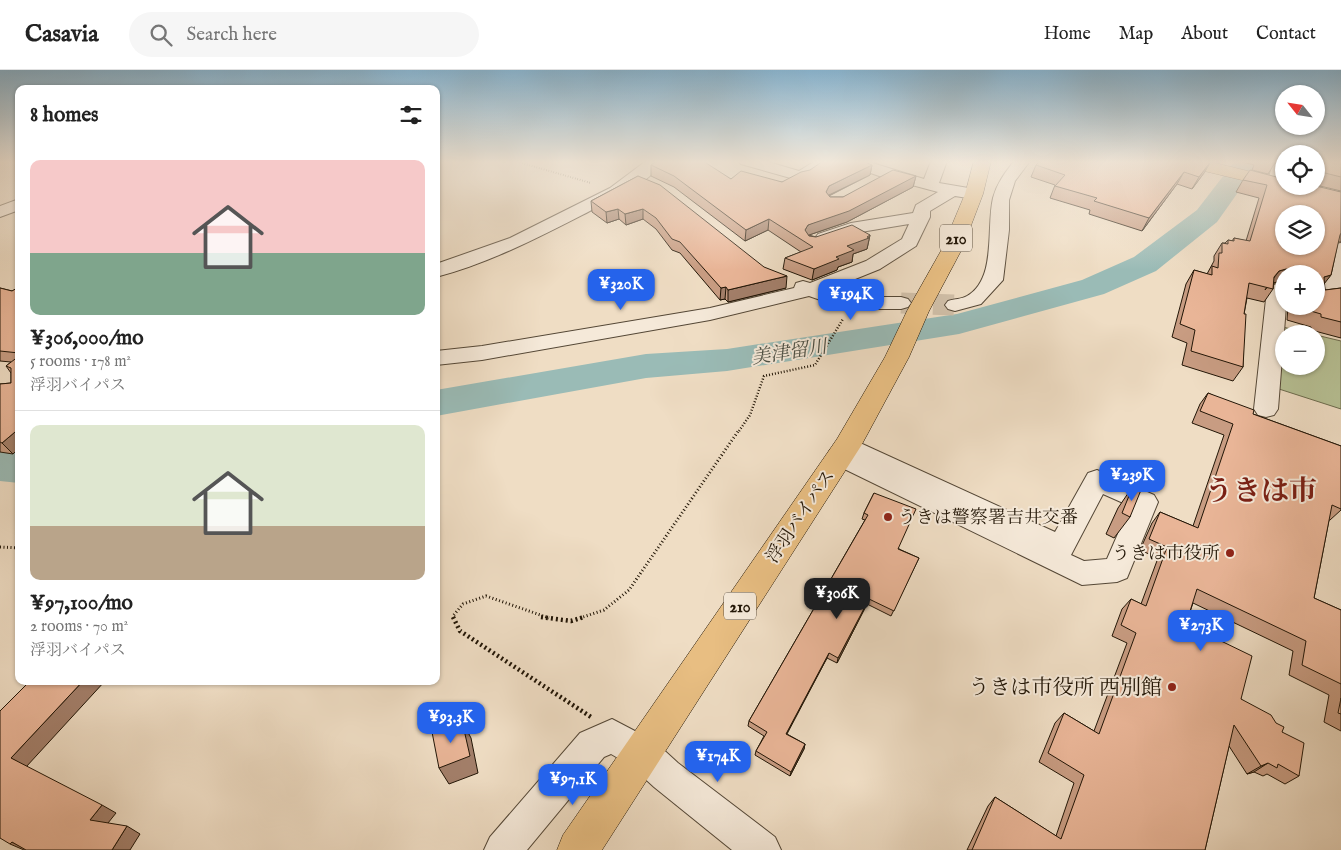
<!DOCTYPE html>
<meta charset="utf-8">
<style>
:root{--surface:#fff;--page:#f6f6f6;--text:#222;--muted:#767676;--line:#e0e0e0;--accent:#2563eb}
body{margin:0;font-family:"IM FELL English","Noto Serif JP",serif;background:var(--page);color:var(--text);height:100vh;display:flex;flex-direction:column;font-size:19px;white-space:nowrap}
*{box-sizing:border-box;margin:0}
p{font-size:16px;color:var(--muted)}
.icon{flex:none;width:28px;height:28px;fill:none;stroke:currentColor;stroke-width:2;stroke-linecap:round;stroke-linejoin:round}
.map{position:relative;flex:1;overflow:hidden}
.drawer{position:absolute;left:15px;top:15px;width:425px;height:600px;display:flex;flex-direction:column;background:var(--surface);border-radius:10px;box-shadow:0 1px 4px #0004}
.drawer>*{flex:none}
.needle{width:32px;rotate:300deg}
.controls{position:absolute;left:1275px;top:15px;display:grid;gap:10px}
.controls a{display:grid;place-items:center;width:50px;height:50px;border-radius:50%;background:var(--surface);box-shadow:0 1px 4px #0004;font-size:25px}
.price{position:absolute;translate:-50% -42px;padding:0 11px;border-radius:10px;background:var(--accent);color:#fff;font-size:16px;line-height:32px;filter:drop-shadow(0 1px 2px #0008)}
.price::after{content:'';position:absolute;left:50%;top:30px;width:15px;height:11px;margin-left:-8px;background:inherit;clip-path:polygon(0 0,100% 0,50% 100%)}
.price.current{background:#222;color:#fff}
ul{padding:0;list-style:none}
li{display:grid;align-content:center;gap:10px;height:265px;padding:0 15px}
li+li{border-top:1px solid var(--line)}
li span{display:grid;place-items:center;height:155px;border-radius:10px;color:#555}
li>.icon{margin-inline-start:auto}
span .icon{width:90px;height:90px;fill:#fffc;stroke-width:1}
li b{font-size:21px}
h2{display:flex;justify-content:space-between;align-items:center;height:60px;padding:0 15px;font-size:21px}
header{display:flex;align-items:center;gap:30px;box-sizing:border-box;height:70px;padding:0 25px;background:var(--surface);border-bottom:1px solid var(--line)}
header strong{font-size:24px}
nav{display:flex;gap:28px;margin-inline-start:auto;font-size:18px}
.search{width:350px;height:45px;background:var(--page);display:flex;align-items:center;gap:12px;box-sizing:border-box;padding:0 18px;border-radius:28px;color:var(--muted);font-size:19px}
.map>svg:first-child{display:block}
</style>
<header>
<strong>Casavia</strong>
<div class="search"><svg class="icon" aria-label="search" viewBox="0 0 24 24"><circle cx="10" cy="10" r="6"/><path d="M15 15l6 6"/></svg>Search here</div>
<nav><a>Home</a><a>Map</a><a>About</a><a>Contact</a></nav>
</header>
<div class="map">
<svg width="1341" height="780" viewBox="0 0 1341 780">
<rect width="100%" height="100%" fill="#efddc4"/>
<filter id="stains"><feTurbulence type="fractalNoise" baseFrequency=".004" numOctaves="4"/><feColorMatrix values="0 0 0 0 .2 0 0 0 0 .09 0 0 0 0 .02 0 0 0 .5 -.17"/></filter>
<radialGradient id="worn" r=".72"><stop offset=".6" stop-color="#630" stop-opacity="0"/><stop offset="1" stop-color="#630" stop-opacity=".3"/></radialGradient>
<path fill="#b7c195" stroke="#6c6b4e" d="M 1283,257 L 1310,264 L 1284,264 L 1284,296 L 1316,296 L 1316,265 L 1341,271 L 1341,339 L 1279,319 Z"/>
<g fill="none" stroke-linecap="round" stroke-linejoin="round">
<path fill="#6a7970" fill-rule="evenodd" d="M 1245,91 L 1249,91 L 1245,98 L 1241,98 L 1241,97 Z"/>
<path fill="#9abbb6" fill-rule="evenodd" d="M 1234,92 L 1252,92 L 1256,97 L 1217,152 L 1156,201 L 1104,224 L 959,264 L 727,301 L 646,308 L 436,346 L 436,320 L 646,284 L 727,279 L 957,244 L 1082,210 L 1134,187 L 1197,140 Z
M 0,381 L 19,383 L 19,413 L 0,411 Z"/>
<path stroke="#d0bfa8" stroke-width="21" stroke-dasharray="21 11" stroke-linecap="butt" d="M 901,233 L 955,235"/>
<defs>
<path id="minor" d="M 646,91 L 664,91 C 647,115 613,129 588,142 C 539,167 490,193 436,207 L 436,194 L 510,168 L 610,118 Z
M 738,91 L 765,91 L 799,101 L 815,91 L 835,91 L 807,109 L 801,111 L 741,94 Z
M 842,91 L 866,91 L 924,109 L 931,91 L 947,91 L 939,113 L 980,120 L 982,124 L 980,128 L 974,129 L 955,126 L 930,141 L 930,147 L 916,176 L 880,199 L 828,220 L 848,227 L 901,227 L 908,229 L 911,233 L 908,237 L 901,239 L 846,239 L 809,226 L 710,250 L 482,290 L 436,295 L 436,281 L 482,276 L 710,238 L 794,218 L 796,213 L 803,211 L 810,213 L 866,191 L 902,169 L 909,154 L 855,163 L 824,173 L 818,172 L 815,168 L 818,164 L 851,153 L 913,143 L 916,135 L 938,122 L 882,107 L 845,94 Z
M 1014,91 L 1030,91 L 1015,111 L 1009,130 L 1009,160 L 1003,210 L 981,234 L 955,241 L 948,239 L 945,235 L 948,231 C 954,229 962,229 967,226 C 997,209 986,157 993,128 C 997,113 1005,103 1014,91 Z
M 1278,91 L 1284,91 L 1284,111 L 1281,116 L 1269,116 L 1267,113 L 1272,97 Z
M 19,129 L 19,140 L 0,147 L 0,136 Z
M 1341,173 L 1341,225 L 1338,229 L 1316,232 L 1316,220 L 1322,220 L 1332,178 L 1335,174 Z
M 1277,214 L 1284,215 L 1284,236 L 1286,236 L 1278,339 L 1274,345 L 1266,347 L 1258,345 L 1254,339 L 1267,220 L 1270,216 Z
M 847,367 L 1055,462 L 1088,403 L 1097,400 L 1154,425 L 1158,432 L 1127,508 L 1117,512 L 1082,515 L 830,392 L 827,386 L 830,380 L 836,378 L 835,376 L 838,370 ZM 1103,424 L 1130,436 L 1107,489 L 1084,491 L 1071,485 Z
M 612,649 L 654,671 L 678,693 L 775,767 L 781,780 L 732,780 L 654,717 L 630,695 L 611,684 L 604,687 L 527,780 L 484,780 L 490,767 L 580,663 Z"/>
<path id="major" d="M 1177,91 L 1207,91 L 1284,110 L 1284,116 L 1292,116 L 1284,120 L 1179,95 Z"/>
<path id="highway" d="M 974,91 L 991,91 L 983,124 L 962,179 L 929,241 L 909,287 L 861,376 L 602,780 L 557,780 L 563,765 L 837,369 L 885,287 L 907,241 L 942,179 L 965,124 Z"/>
</defs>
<use href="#minor" stroke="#544736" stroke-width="2"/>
<use href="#major" stroke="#211506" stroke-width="1"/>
<use href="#highway" stroke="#211506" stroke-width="1"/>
<path stroke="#211506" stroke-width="2" stroke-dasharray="0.5 2" stroke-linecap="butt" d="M 515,91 L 591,113"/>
<path stroke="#211506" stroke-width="2.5" stroke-dasharray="1 2" stroke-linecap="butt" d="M 739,361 L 750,345 L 764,306 L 815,295 L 843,249"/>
<path stroke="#211506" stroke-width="3" stroke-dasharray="1 2.5" stroke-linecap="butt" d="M 0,477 L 19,478
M 454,548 L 453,546 L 463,534 L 486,526 L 549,548
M 580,548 L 604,540 L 629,520 L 739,360"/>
<path stroke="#211506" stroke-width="4.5" stroke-dasharray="2 3" stroke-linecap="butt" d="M 453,547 L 460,561 L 591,647
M 541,547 L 571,551 L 584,547"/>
<use href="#minor" fill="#f5e9d9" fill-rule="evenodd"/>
<use href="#major" fill="#e8be82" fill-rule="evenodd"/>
<use href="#highway" fill="#e8be82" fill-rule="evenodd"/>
</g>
<path fill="#c89c82" stroke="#211506" d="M 1211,91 L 1204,103 L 1192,119 L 1177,114 L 1142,161 L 1089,144 L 1090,140 L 1050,128 L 1055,115 L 1031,107 L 1036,95 Z
M 1238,91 L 1276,91 L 1268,104 L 1252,100 L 1254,95 Z
M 1316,91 L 1341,91 L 1341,121 L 1316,115 Z
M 651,95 L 731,109 L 782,112 L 872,95 L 870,105 L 829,126 L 830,127 L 843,127 L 916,106 L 913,117 L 847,152 L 809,165 L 816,167 L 870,165 L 867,179 L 853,184 L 852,192 L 838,197 L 837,200 L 812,210 L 783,199 L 785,188 L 801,182 L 768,160 L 745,171 L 674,117 L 651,106 Z
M 638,106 L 786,218 L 728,232 L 725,229 L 720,230 L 680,183 L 672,180 L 656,159 L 643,149 L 626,155 L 619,149 L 607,153 L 592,142 L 591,131 Z
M 1243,110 L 1341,122 L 1341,172 L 1338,172 L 1331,205 L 1324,213 L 1325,220 L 1341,218 L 1341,268 L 1311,260 L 1311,257 L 1287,250 L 1288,236 L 1316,236 L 1316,204 L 1284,204 L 1284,213 L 1277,212 L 1274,213 L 1273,219 L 1264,232 L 1247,228 L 1244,244 L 1243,297 L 1233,311 L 1182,295 L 1187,273 L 1172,267 L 1186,214 L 1194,200 L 1207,204 L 1214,191 L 1214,186 L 1222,173 L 1225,173 L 1228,170 L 1232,171 L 1234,168 L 1246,171 L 1259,128 L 1236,122 Z
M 0,218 L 12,221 L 19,218 L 19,378 L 13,384 L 0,382 L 0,314 L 11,313 L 11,303 L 6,296 L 11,292 L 0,291 Z
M 1208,323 L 1253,344 L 1341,376 L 1341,440 L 1330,450 L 1329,450 L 1314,528 L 1341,540 L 1341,661 L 1324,652 L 1329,625 L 1289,605 L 1293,581 L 1193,533 L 1186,554 L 1241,629 L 1282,662 L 1299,706 L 1285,714 L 1267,704 L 1263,706 L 1254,702 L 1247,704 L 1229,676 L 1205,780 L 967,780 L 988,736 L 995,727 L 1056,766 L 1074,713 L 1039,692 L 1055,653 L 1064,643 L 1094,661 L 1127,573 L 1112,566 L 1122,539 L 1131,529 L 1141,534 L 1158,488 L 1140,480 L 1152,453 L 1160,442 L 1193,456 L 1224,365 L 1192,353 L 1200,334 Z
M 1133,416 L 1130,447 L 1114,468 L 1106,464 L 1118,438 Z
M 874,423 L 899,479 L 919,488 L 891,546 L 867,534 L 837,593 L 827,588 L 787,664 L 805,674 L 804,679 L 790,706 L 755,685 L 756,681 L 764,666 L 748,656 L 749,651 L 865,450 L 862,449 L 864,443 Z"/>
<path fill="#a37f6a" stroke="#211506" d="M 1211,91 L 1204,103 L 1192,119 L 1199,107 Z
M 872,95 L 870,105 L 827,126 L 826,122 L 829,116 Z
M 1184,102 L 1177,114 L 1142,161 L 1149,148 Z
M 916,106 L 913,117 L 847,152 L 806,166 L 805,160 L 808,155 Z
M 618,139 L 619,149 L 607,153 L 606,142 Z
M 643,139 L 643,149 L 626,155 L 625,144 Z
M 769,149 L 768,160 L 745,171 L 746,160 Z
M 870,165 L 867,179 L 853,184 L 852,192 L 838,197 L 837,200 L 812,210 L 814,199 L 836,187 L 847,176 Z
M 1286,199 L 1277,212 L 1269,214 L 1265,220 L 1279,201 Z
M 1331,205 L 1321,218 L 1324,207 Z
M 787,206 L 786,218 L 728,232 L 728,220 Z
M 726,217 L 725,229 L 720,230 L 721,218 Z
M 15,362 L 19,366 L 19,378 L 13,384 L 2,373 Z
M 869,529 L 867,534 L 837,593 L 838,588 Z
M 829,583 L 827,588 L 784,668 L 786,664 Z
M 83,611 L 105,611 L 26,697 L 11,688 Z
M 462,651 L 471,668 L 478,703 L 449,714 L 439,698 Z
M 805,674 L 804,679 L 790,706 L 791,702 Z
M 1268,693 L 1254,702 L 1247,704 L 1261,696 Z
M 102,735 L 116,743 L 104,758 L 90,750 Z
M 127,756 L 140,764 L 130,780 L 112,780 Z
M 12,772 L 28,780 L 24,780 L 10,774 Z"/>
<path fill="#e9b597" stroke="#211506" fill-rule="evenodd" d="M 656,91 L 703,91 L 731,109 L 741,101 L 782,112 L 801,102 L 810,100 L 823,91 L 863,91 L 872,95 L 829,116 L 826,122 L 830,127 L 843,127 L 893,100 L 916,106 L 849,141 L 808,155 L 805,160 L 809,166 L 816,167 L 852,155 L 870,165 L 867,167 L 869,168 L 847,176 L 854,180 L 836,187 L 839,189 L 814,199 L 785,188 L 813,177 L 769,149 L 746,160 L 674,106 L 651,95 Z
M 1040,91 L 1211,91 L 1199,107 L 1184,102 L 1149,148 L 1094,131 L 1097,128 L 1055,116 L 1065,105 L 1036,95 Z
M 1316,91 L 1341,91 L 1341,107 L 1321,102 L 1316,102 Z
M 1250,100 L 1284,109 L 1284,116 L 1316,116 L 1341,122 L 1341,163 L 1340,165 L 1331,205 L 1324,207 L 1325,220 L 1341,218 L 1341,252 L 1321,247 L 1321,244 L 1297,237 L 1297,236 L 1316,236 L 1316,204 L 1295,204 L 1295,201 L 1286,199 L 1279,201 L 1274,207 L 1273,219 L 1249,213 L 1244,244 L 1246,244 L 1243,297 L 1191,281 L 1195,260 L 1180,254 L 1194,200 L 1212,205 L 1212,196 L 1218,198 L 1219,183 L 1222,183 L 1222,173 L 1228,174 L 1228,170 L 1234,171 L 1234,168 L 1250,171 L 1267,115 L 1243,110 ZM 1284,144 L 1316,144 L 1316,176 L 1284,176 Z
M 638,106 L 660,115 L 764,197 L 787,206 L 728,220 L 726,217 L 721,218 L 680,172 L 672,169 L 656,148 L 643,139 L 625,144 L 618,139 L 606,142 L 591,131 Z
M 0,218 L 12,221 L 17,218 L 19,218 L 19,283 L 0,281 Z
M 19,286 L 19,362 L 15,362 L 2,373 L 0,372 L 0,314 L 11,313 L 11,298 L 6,296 Z
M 1208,323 L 1254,340 L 1253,344 L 1341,376 L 1341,439 L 1332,435 L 1314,528 L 1341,540 L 1341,614 L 1302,595 L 1306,571 L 1197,519 L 1186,554 L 1252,586 L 1241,629 L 1271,645 L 1276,653 L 1284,657 L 1282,662 L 1304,673 L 1299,706 L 1278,694 L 1277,698 L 1268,693 L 1261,696 L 1234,655 L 1205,780 L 972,780 L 995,727 L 1061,769 L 1084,705 L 1048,683 L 1064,643 L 1099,664 L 1136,563 L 1121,555 L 1131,529 L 1146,536 L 1167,477 L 1149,469 L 1160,442 L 1198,458 L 1233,354 L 1200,341 Z
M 1133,416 L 1141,420 L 1130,447 L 1122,443 Z
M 874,423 L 916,439 L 898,479 L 919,488 L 894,541 L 869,529 L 838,588 L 829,583 L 786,664 L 805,674 L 791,702 L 756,681 L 767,662 L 749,651 L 868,445 L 864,443 Z
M 30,611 L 83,611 L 11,688 L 102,735 L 90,750 L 127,756 L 112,780 L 26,780 L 12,772 L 10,774 L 0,768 L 0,641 Z
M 1341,628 L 1341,644 L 1338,643 Z
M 462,651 L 470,686 L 439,698 L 432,662 Z"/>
<linearGradient id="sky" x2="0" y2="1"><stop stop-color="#89b7d4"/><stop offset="0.46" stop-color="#f8f0e4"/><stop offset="1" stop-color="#f8f0e4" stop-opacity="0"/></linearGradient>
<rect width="1341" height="200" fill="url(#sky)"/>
<g fill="#8f2418" stroke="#f5e9d9" stroke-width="2">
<circle cx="888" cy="447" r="5"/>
<circle cx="1230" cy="483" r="5"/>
<circle cx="1172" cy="617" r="5"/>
</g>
<g text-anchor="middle" stroke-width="4" stroke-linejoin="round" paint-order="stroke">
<g fill="#f5e9d9" stroke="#615545" stroke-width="1">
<rect x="940" y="154.5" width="32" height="27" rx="4"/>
<rect x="724" y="522.5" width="32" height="27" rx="4"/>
</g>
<g font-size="16" font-weight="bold" fill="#211506">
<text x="956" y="174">210</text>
<text x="740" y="542">210</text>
</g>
<g font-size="18" fill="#211506" stroke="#f5e9d9">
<text transform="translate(800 446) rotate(-56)" y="6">浮羽バイパス</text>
</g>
<g font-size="18" fill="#211506" stroke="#f5e9d9" text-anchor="start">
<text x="898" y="453">うきは警察署吉井交番</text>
<text x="1220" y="489" text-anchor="end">うきは市役所</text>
</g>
<g font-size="19" font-style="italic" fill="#4b4f44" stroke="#f5e9d9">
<text transform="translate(789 281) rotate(-9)" y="7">美津留川</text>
</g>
<g font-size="21" fill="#211506" stroke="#f5e9d9" text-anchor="end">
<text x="1162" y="624">うきは市役所 西別館</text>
</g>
<g font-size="28" font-weight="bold" fill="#7a1f14" stroke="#f5e9d9">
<text x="1261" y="430">うきは市</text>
</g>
</g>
<rect width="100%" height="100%" filter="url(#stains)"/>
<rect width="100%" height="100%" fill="url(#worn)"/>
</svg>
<div class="controls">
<a><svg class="needle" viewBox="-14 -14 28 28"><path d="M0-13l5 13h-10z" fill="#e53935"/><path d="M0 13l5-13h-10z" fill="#767676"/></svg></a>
<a><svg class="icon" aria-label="locate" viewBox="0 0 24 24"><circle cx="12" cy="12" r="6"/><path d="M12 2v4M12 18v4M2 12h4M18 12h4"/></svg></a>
<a><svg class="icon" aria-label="layers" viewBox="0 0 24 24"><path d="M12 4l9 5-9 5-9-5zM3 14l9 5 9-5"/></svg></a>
<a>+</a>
<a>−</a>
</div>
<b class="price" style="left:621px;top:241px">¥320K</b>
<b class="price" style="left:851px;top:251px">¥194K</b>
<b class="price" style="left:1132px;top:432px">¥239K</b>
<b class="price current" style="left:837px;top:550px">¥306K</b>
<b class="price" style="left:1201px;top:582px">¥273K</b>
<b class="price" style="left:451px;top:674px">¥93.3K</b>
<b class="price" style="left:718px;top:713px">¥174K</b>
<b class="price" style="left:573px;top:736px">¥97.1K</b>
<section class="drawer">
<h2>8 homes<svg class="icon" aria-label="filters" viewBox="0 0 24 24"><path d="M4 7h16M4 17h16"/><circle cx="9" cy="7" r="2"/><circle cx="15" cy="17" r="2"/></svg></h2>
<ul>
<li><span style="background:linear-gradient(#f6c9c9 60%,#7fa58c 0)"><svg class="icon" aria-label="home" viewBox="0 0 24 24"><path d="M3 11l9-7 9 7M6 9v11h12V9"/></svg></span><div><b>¥306,000/mo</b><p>5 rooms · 178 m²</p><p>浮羽バイパス</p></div></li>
<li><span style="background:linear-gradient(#dfe7d0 65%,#b9a48a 0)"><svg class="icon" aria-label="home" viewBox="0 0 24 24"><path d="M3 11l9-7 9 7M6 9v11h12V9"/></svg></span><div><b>¥97,100/mo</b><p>2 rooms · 70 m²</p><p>浮羽バイパス</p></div></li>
</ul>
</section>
</div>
